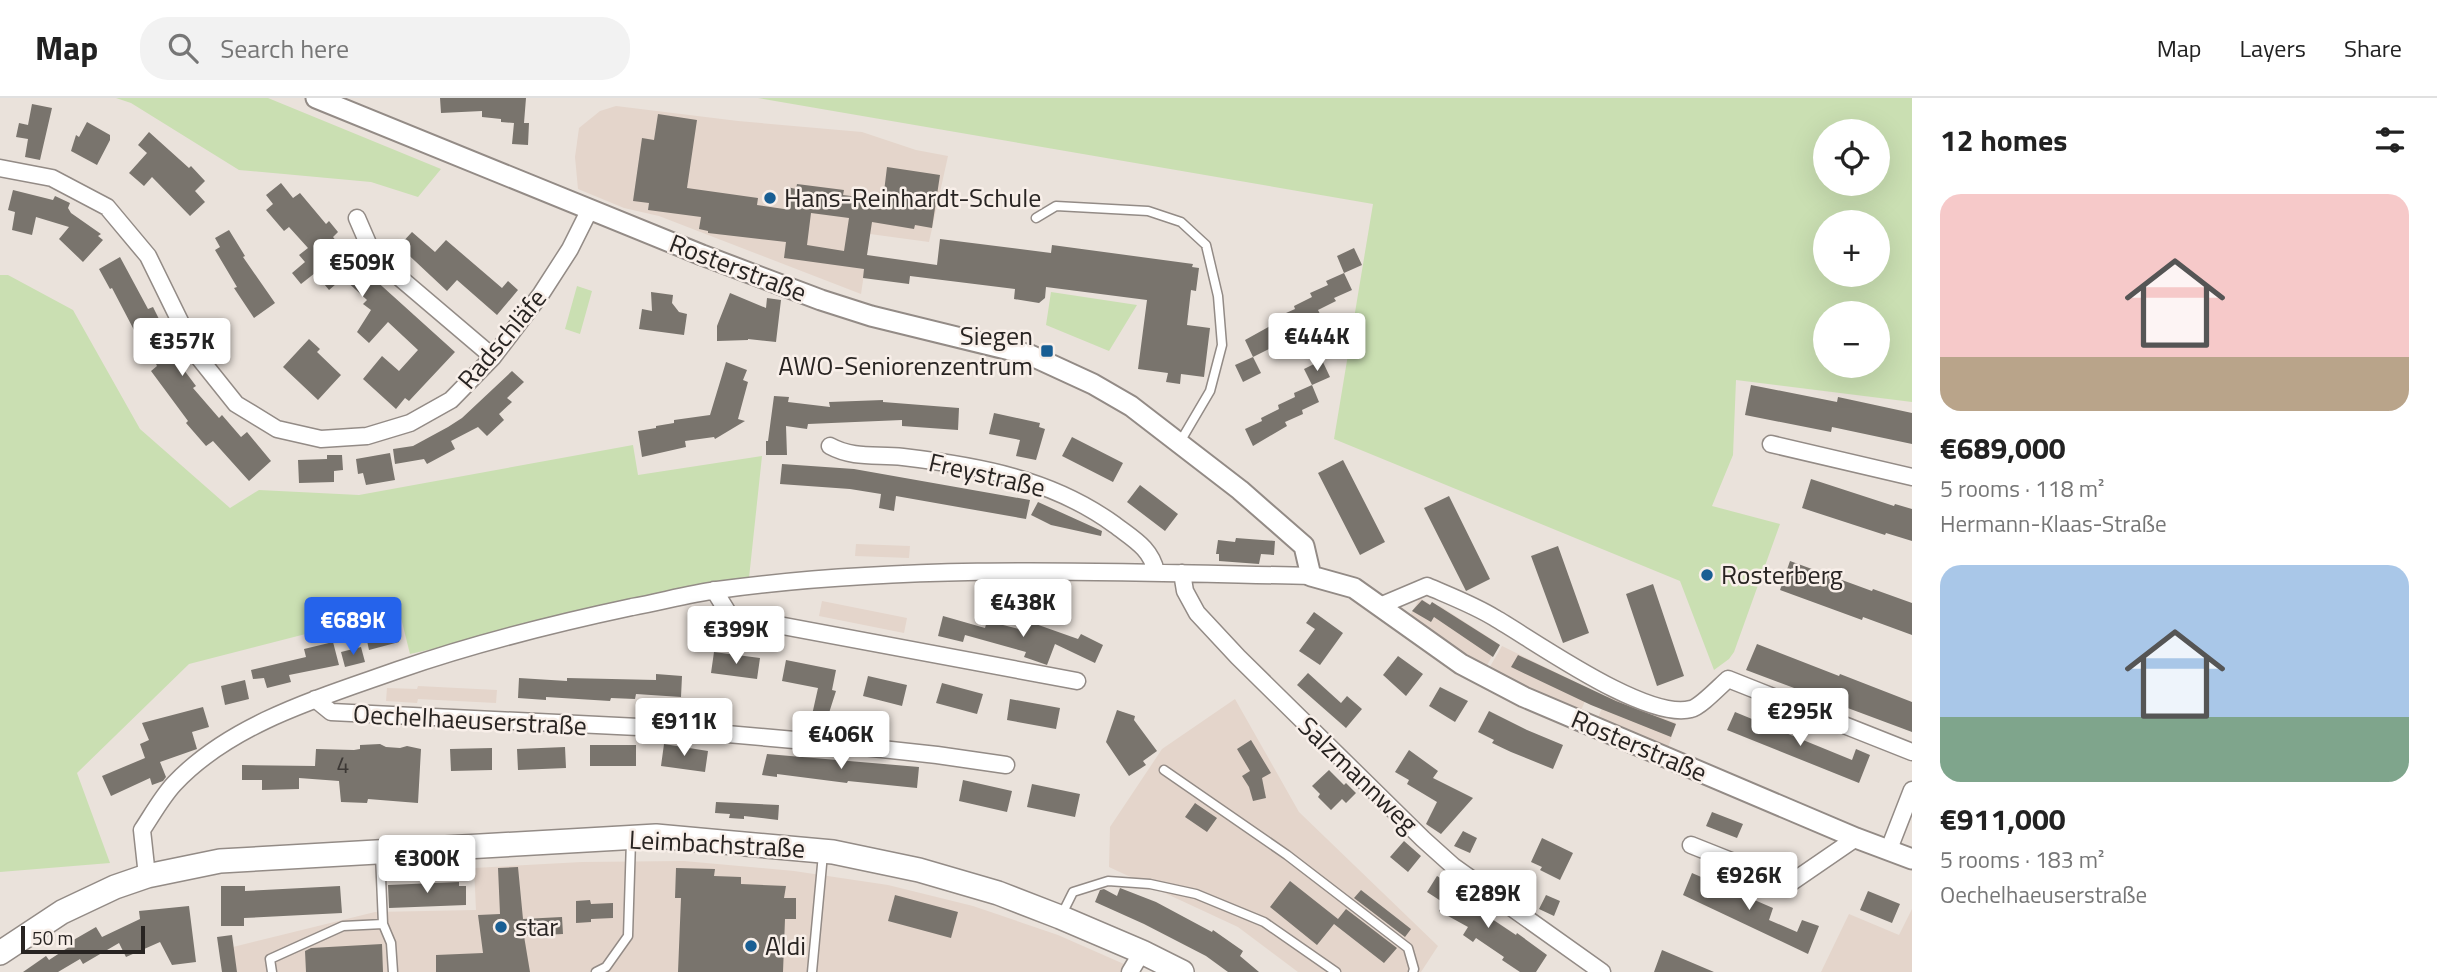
<!DOCTYPE html>
<meta charset="utf-8">
<style>
:root{--surface:#fff;--page:#f2f2f2;--text:#222;--muted:#767676;--line:#e0e0e0;--accent:#2563eb}
body{margin:0;font-family:"Titillium Web",sans-serif;background:var(--page);color:var(--text);height:100vh;display:flex;flex-direction:column;font-size:26px;white-space:nowrap}
*{box-sizing:border-box;margin:0}
p{font-size:23px;color:var(--muted)}
.icon{flex:none;width:38px;height:38px;fill:none;stroke:currentColor;stroke-width:2;stroke-linecap:round;stroke-linejoin:round}
.map{position:relative;flex:1;overflow:hidden}
.sheet{display:flex;flex-direction:column;background:var(--surface);width:525px}
.sheet>*{flex:none}
.controls{position:absolute;left:1813px;top:21px;display:grid;gap:14px}
.controls a{display:grid;place-items:center;width:77px;height:77px;border-radius:50%;background:var(--surface);box-shadow:0 7px 28px #0002;font-size:35px}
.scale{position:absolute;left:21px;bottom:18px;width:124px;box-sizing:border-box;padding-left:7px;border:4px solid #282422;border-top:0;font-size:19px;line-height:24px;white-space:nowrap;color:#282422;-webkit-text-stroke:5px #f8efe9;paint-order:stroke}
.price{position:absolute;translate:-50% -60px;padding:0 16px;border-radius:7px;background:#fff;color:#222;font-size:23px;line-height:46px;filter:drop-shadow(0 2px 4px #0008)}
.price::after{content:'';position:absolute;left:50%;top:42px;width:21px;height:16px;margin-left:-10px;background:inherit;clip-path:polygon(0 0,100% 0,50% 100%)}
.price.active{background:var(--accent);color:#fff}
ul{padding:0;list-style:none}
li{display:grid;align-content:center;gap:14px;height:371px;padding:0 28px}
li span{display:grid;place-items:center;height:217px;border-radius:21px;color:#555}
li>.icon{margin-inline-start:auto}
span .icon{width:126px;height:126px;fill:#fffc;stroke-width:1}
li b{font-size:30px}
h2{display:flex;justify-content:space-between;align-items:center;height:84px;padding:0 28px;font-size:30px}
header{display:flex;align-items:center;gap:42px;box-sizing:border-box;height:98px;padding:0 35px;background:var(--surface);border-bottom:2px solid var(--line)}
header strong{font-size:33px}
nav{display:flex;gap:38px;margin-inline-start:auto;font-size:24px}
.search{width:490px;height:63px;background:var(--page);display:flex;align-items:center;gap:18px;box-sizing:border-box;padding:0 24px;border-radius:28px;color:var(--muted);font-size:26px}
main{display:flex;flex:1;min-height:0}
.map>svg:first-child{display:block}
</style>
<header>
<strong>Map</strong>
<div class="search"><svg class="icon" aria-label="search" viewBox="0 0 24 24"><circle cx="10" cy="10" r="6"/><path d="M15 15l6 6"/></svg>Search here</div>
<nav><a>Map</a><a>Layers</a><a>Share</a></nav>
</header>
<main>
<div class="map">
<svg width="1912" height="874" viewBox="0 0 1912 874">
<rect width="100%" height="100%" fill="#eae2db"/>
<path fill="#e4d5cb" d="M 616,8 L 738,23 L 862,34 L 916,52 L 948,58 L 929,144 L 870,136 L 861,196 L 659,118 L 624,110 L 578,91 L 575,59 L 579,30 L 600,13 Z
M 856,446 L 910,448 L 909,460 L 855,458 Z
M 1420,500 L 1437,511 L 1440,508 L 1499,546 L 1486,569 L 1410,517 Z
M 822,503 L 907,520 L 904,535 L 819,518 Z
M 1502,548 L 1590,591 L 1580,615 L 1488,572 Z
M 418,588 L 497,592 L 496,605 L 418,601 L 417,605 L 386,603 L 387,590 L 417,591 Z
M 1607,598 L 1676,625 L 1668,650 L 1597,622 Z
M 1235,601 L 1299,714 L 1438,848 L 1421,874 L 1298,874 L 1238,829 L 1109,769 L 1110,729 L 1162,651 Z
M 684,763 L 794,773 L 888,787 L 973,808 L 1058,837 L 1142,874 L 237,874 L 233,849 L 375,814 L 476,812 L 474,770 L 582,764 Z
M 1912,811 L 1912,874 L 1821,874 L 1849,816 L 1899,837 Z"/>
<path fill="#cadfb2" fill-rule="evenodd" d="M 116,0 L 268,0 L 441,71 L 418,99 L 371,84 L 239,72 L 131,5 Z
M 758,0 L 1912,0 L 1912,304 L 1736,282 L 1733,357 L 1712,408 L 1780,426 L 1734,554 L 1729,561 L 1714,572 L 1680,483 L 1334,341 L 1373,106 ZM 1825,33 L 1878,33 L 1878,86 L 1825,86 ZM 1825,124 L 1878,124 L 1878,177 L 1825,177 ZM 1825,215 L 1878,215 L 1878,268 L 1825,268 Z
M 0,177 L 8,177 L 73,212 L 140,331 L 230,410 L 259,392 L 359,397 L 633,347 L 638,377 L 762,358 L 749,480 L 410,556 L 399,512 L 189,566 L 77,675 L 110,765 L 0,774 Z
M 577,188 L 592,193 L 580,236 L 565,231 Z
M 1051,194 L 1137,207 L 1109,253 L 1046,227 Z"/>
<path fill="#79746d" fill-rule="evenodd" d="M 440,0 L 526,0 L 524,25 L 529,25 L 528,47 L 512,46 L 514,25 L 501,24 L 501,21 L 482,19 L 482,13 L 441,15 Z
M 32,6 L 52,10 L 40,62 L 25,59 L 28,41 L 16,39 L 19,25 L 28,27 Z
M 658,16 L 697,22 L 687,90 L 758,100 L 757,107 L 784,111 L 787,89 L 796,91 L 797,86 L 844,92 L 843,97 L 883,102 L 887,69 L 940,77 L 932,130 L 915,127 L 914,131 L 872,124 L 867,157 L 937,167 L 940,141 L 1051,155 L 1052,147 L 1193,166 L 1192,169 L 1199,170 L 1196,193 L 1191,192 L 1187,227 L 1210,230 L 1204,279 L 1181,276 L 1180,286 L 1166,284 L 1168,275 L 1138,271 L 1147,202 L 1046,189 L 1045,200 L 1039,205 L 1014,201 L 1015,191 L 910,178 L 909,186 L 863,180 L 864,171 L 784,160 L 786,144 L 708,135 L 708,133 L 699,131 L 701,119 L 648,112 L 649,105 L 633,103 L 642,40 L 654,42 ZM 811,115 L 849,120 L 844,153 L 807,147 Z
M 87,24 L 110,37 L 110,42 L 97,67 L 71,53 L 76,37 L 79,39 Z
M 149,34 L 189,70 L 191,68 L 205,83 L 195,93 L 205,104 L 190,118 L 152,79 L 144,88 L 129,75 L 147,55 L 138,47 Z
M 281,85 L 293,100 L 300,95 L 326,126 L 329,123 L 338,134 L 333,139 L 369,184 L 373,180 L 455,254 L 409,303 L 405,300 L 396,311 L 363,281 L 382,258 L 399,273 L 418,252 L 388,224 L 369,245 L 357,234 L 371,212 L 363,206 L 367,202 L 343,180 L 329,192 L 315,175 L 301,186 L 292,175 L 305,164 L 299,157 L 308,150 L 289,129 L 284,133 L 266,112 L 273,106 L 266,97 Z
M 13,92 L 53,102 L 55,98 L 70,105 L 68,110 L 71,115 L 101,136 L 98,138 L 103,142 L 83,164 L 59,141 L 69,129 L 36,119 L 32,137 L 12,132 L 15,114 L 8,112 Z
M 229,132 L 245,158 L 243,159 L 275,205 L 254,220 L 234,190 L 237,189 L 215,152 L 220,149 L 215,140 Z
M 412,134 L 435,154 L 446,142 L 502,190 L 508,183 L 518,192 L 497,217 L 457,182 L 447,193 L 399,148 Z
M 1354,150 L 1362,167 L 1344,175 L 1337,158 Z
M 120,159 L 148,211 L 153,209 L 173,249 L 175,248 L 184,260 L 178,264 L 196,288 L 193,290 L 219,320 L 222,317 L 241,339 L 247,334 L 271,363 L 249,383 L 213,343 L 206,348 L 186,325 L 188,323 L 151,273 L 157,268 L 139,230 L 134,232 L 112,190 L 110,191 L 99,171 Z
M 1344,175 L 1352,192 L 1334,200 L 1336,203 L 1318,212 L 1320,216 L 1285,236 L 1287,239 L 1269,248 L 1271,250 L 1253,259 L 1245,242 L 1279,223 L 1277,219 L 1295,211 L 1294,208 L 1312,199 L 1310,195 L 1328,187 L 1326,183 Z
M 651,194 L 673,197 L 672,205 L 679,214 L 687,216 L 684,237 L 639,231 L 642,211 L 652,213 Z
M 730,195 L 766,210 L 767,200 L 781,202 L 776,244 L 748,241 L 748,242 L 717,243 L 717,228 Z
M 309,241 L 320,251 L 317,254 L 341,277 L 318,302 L 283,269 Z
M 1253,259 L 1261,275 L 1243,284 L 1235,267 Z
M 1322,262 L 1330,279 L 1312,287 L 1304,271 Z
M 726,264 L 747,272 L 743,282 L 748,284 L 738,321 L 745,323 L 715,341 L 714,339 L 685,343 L 686,349 L 642,359 L 638,333 L 656,330 L 656,328 L 674,325 L 674,322 L 710,317 Z
M 512,273 L 524,284 L 507,300 L 512,304 L 499,316 L 504,322 L 487,338 L 478,329 L 451,343 L 455,351 L 427,366 L 424,361 L 395,366 L 393,351 L 413,348 L 448,329 L 462,320 Z
M 1312,287 L 1319,304 L 1302,312 L 1303,316 L 1285,324 L 1287,328 L 1253,348 L 1245,331 L 1262,323 L 1261,320 L 1279,311 L 1278,307 L 1295,299 L 1294,295 Z
M 1751,287 L 1837,304 L 1838,299 L 1912,315 L 1912,346 L 1832,329 L 1831,334 L 1745,317 Z
M 774,298 L 789,299 L 788,304 L 830,309 L 829,304 L 883,302 L 883,304 L 959,310 L 958,332 L 902,328 L 902,322 L 808,326 L 807,331 L 786,328 L 787,357 L 766,357 L 766,343 L 768,343 Z
M 994,315 L 1040,325 L 1039,329 L 1045,331 L 1036,362 L 1016,358 L 1020,342 L 989,336 Z
M 1072,339 L 1123,365 L 1113,384 L 1062,358 Z
M 390,355 L 395,382 L 366,387 L 363,375 L 358,376 L 356,361 Z
M 327,357 L 342,357 L 343,372 L 334,373 L 334,384 L 299,385 L 298,362 L 327,361 Z
M 1343,362 L 1385,444 L 1360,457 L 1318,375 Z
M 782,366 L 854,371 L 1030,402 L 1026,421 L 896,398 L 894,413 L 879,410 L 881,396 L 850,391 L 780,386 Z
M 1811,381 L 1894,408 L 1895,406 L 1912,411 L 1912,443 L 1886,435 L 1885,437 L 1802,410 Z
M 1140,387 L 1178,416 L 1165,433 L 1127,404 Z
M 1449,398 L 1490,481 L 1466,493 L 1424,410 Z
M 1038,404 L 1102,433 L 1101,438 L 1051,427 L 1031,417 Z
M 1236,440 L 1275,443 L 1274,457 L 1261,456 L 1259,466 L 1219,463 L 1219,456 L 1216,456 L 1218,442 L 1235,444 Z
M 1558,448 L 1589,535 L 1563,545 L 1531,458 Z
M 1790,463 L 1872,493 L 1873,491 L 1912,505 L 1912,537 L 1863,519 L 1862,522 L 1780,492 Z
M 1653,486 L 1684,578 L 1657,588 L 1626,496 Z
M 1422,502 L 1430,507 L 1432,504 L 1500,547 L 1493,559 L 1434,519 L 1431,524 L 1412,513 Z
M 1314,514 L 1343,535 L 1320,567 L 1299,553 L 1315,531 L 1306,525 Z
M 943,518 L 985,530 L 987,523 L 1027,533 L 1030,524 L 1078,541 L 1081,536 L 1103,547 L 1095,565 L 1055,546 L 1047,567 L 1024,559 L 1026,554 L 965,537 L 963,544 L 938,538 Z
M 393,522 L 399,544 L 369,552 L 364,529 Z
M 333,544 L 339,567 L 289,577 L 291,584 L 267,590 L 264,580 L 253,581 L 251,572 L 306,559 L 304,551 Z
M 1757,546 L 1839,578 L 1840,576 L 1912,604 L 1912,634 L 1746,572 Z
M 361,549 L 365,564 L 345,569 L 341,554 Z
M 714,554 L 760,560 L 757,581 L 711,575 Z
M 1518,557 L 1616,603 L 1676,626 L 1671,639 L 1591,607 L 1511,569 Z
M 1398,558 L 1423,576 L 1406,598 L 1383,577 Z
M 786,562 L 836,572 L 832,592 L 836,593 L 829,615 L 812,617 L 818,590 L 782,583 Z
M 1308,575 L 1341,605 L 1347,598 L 1362,611 L 1346,630 L 1297,587 Z
M 656,576 L 682,578 L 681,599 L 636,596 L 635,601 L 611,600 L 610,603 L 546,599 L 546,602 L 518,600 L 519,580 L 567,583 L 567,580 L 656,582 Z
M 868,578 L 907,587 L 902,608 L 863,598 Z
M 245,582 L 249,601 L 225,607 L 221,588 Z
M 942,585 L 983,596 L 977,616 L 936,605 Z
M 1440,589 L 1468,603 L 1455,624 L 1429,608 Z
M 1010,601 L 1060,610 L 1056,631 L 1007,622 Z
M 203,609 L 209,629 L 192,634 L 197,651 L 160,664 L 166,679 L 163,683 L 152,687 L 150,680 L 111,698 L 102,678 L 145,660 L 140,646 L 149,642 L 142,625 Z
M 1117,612 L 1135,618 L 1134,622 L 1157,653 L 1143,663 L 1146,667 L 1129,678 L 1106,644 Z
M 1489,613 L 1527,632 L 1563,647 L 1553,671 L 1511,654 L 1492,645 L 1494,642 L 1478,634 Z
M 1735,614 L 1852,662 L 1856,651 L 1870,657 L 1859,685 L 1727,632 Z
M 1251,642 L 1271,675 L 1262,680 L 1266,700 L 1253,703 L 1249,689 L 1242,678 L 1250,673 L 1237,651 Z
M 380,646 L 386,649 L 400,650 L 407,648 L 421,651 L 418,705 L 368,701 L 367,705 L 341,704 L 339,683 L 299,680 L 299,691 L 262,692 L 262,682 L 242,682 L 242,667 L 315,668 L 316,651 L 354,652 L 360,651 L 360,647 Z
M 664,646 L 708,653 L 705,674 L 661,668 Z
M 590,647 L 636,647 L 636,668 L 590,668 Z
M 565,649 L 566,670 L 518,672 L 517,651 Z
M 492,650 L 492,672 L 451,673 L 450,651 Z
M 1409,652 L 1438,673 L 1433,680 L 1473,700 L 1441,736 L 1426,726 L 1437,704 L 1407,686 L 1409,682 L 1395,674 Z
M 767,656 L 919,669 L 917,690 L 848,683 L 847,685 L 777,676 L 777,679 L 762,677 Z
M 1329,672 L 1344,687 L 1346,685 L 1356,695 L 1346,705 L 1342,701 L 1331,712 L 1318,699 L 1320,696 L 1312,688 Z
M 963,682 L 1012,693 L 1007,714 L 959,703 Z
M 1032,686 L 1080,696 L 1075,719 L 1027,709 Z
M 716,704 L 779,707 L 778,722 L 744,718 L 744,721 L 729,720 L 730,716 L 715,715 Z
M 1195,705 L 1217,720 L 1207,734 L 1185,719 Z
M 1712,714 L 1743,726 L 1737,740 L 1706,728 Z
M 1463,733 L 1477,740 L 1470,755 L 1454,748 Z
M 1542,740 L 1573,755 L 1560,782 L 1540,772 L 1542,769 L 1531,764 Z
M 1404,743 L 1421,758 L 1408,774 L 1390,759 Z
M 518,769 L 523,821 L 562,819 L 563,836 L 524,838 L 530,874 L 436,874 L 436,857 L 483,855 L 478,817 L 500,816 L 498,770 Z
M 676,770 L 715,771 L 714,778 L 741,779 L 741,786 L 786,788 L 784,800 L 796,800 L 796,821 L 785,821 L 783,874 L 678,874 L 681,800 L 675,800 Z
M 1692,775 L 1773,810 L 1769,822 L 1797,834 L 1802,822 L 1819,828 L 1808,856 L 1683,797 Z
M 1437,778 L 1464,794 L 1459,803 L 1485,819 L 1486,817 L 1516,837 L 1517,835 L 1547,857 L 1536,874 L 1520,874 L 1502,862 L 1504,859 L 1476,840 L 1473,844 L 1463,837 L 1468,829 L 1439,813 L 1444,805 L 1427,794 Z
M 1290,783 L 1338,821 L 1346,811 L 1397,850 L 1384,865 L 1334,826 L 1317,847 L 1270,809 Z
M 459,784 L 459,788 L 466,788 L 466,807 L 389,810 L 388,787 Z
M 221,788 L 245,788 L 245,793 L 340,788 L 342,815 L 244,820 L 244,828 L 221,828 Z
M 1120,790 L 1156,804 L 1212,834 L 1213,832 L 1243,853 L 1240,858 L 1259,874 L 1228,874 L 1206,858 L 1144,826 L 1095,804 L 1100,792 L 1104,791 L 1117,798 Z
M 1361,792 L 1411,831 L 1405,839 L 1354,800 Z
M 1868,793 L 1900,806 L 1892,825 L 1860,812 Z
M 895,797 L 958,814 L 951,840 L 888,823 Z
M 1546,797 L 1560,803 L 1554,818 L 1539,811 Z
M 590,802 L 591,806 L 613,805 L 613,820 L 591,821 L 591,824 L 576,825 L 576,803 Z
M 189,808 L 196,864 L 172,867 L 160,844 L 126,859 L 119,845 L 83,866 L 80,861 L 58,874 L 23,874 L 46,858 L 49,862 L 72,847 L 70,844 L 96,829 L 102,839 L 140,821 L 139,813 Z
M 232,837 L 237,874 L 222,874 L 217,839 Z
M 382,846 L 383,874 L 306,874 L 305,853 L 311,850 Z
M 1662,852 L 1714,874 L 1654,874 Z"/>
<g fill="none" stroke-linecap="round" stroke-linejoin="round">
<defs>
<path id="service" d="M 1036,120 L 1056,108 L 1148,113 L 1181,124 L 1206,147 L 1218,198 L 1222,247 L 1210,293 L 1180,344
M 1164,672 L 1287,757 L 1408,850 L 1414,871 L 1413,874
M 380,756 L 383,826 L 391,845 L 393,874
M 1062,816 L 1073,794 L 1108,783 L 1150,786 L 1196,796 L 1264,824 L 1336,874
M 272,874 L 270,861 L 343,828 L 383,826
M 596,874 L 606,869 L 628,838 L 631,742
M 812,874 L 823,756"/>
<path id="minor" d="M 0,70 L 52,80 L 107,109 L 148,158 L 196,256 L 236,306 L 277,331 L 321,341 L 367,338 L 410,325 L 451,302 L 493,259 L 541,196 L 570,151 L 590,111
M 357,120 L 373,157 L 493,259
M 1771,346 L 1912,379
M 830,348 C 854,361 877,356 903,359 C 979,368 1052,381 1115,427 C 1133,441 1151,450 1156,474
M 1182,475 L 1185,493 L 1197,515 L 1238,559 L 1423,741 L 1453,768 L 1602,874
M 714,492 L 730,518 L 1077,583
M 1382,507 L 1427,488 C 1450,498 1474,507 1495,520 C 1535,543 1646,623 1691,611 C 1700,609 1719,589 1728,581 L 1912,654
M 315,601 L 331,614 L 659,630 L 817,644 L 937,657 L 1006,667
M 1691,747 L 1789,786 L 1856,740
M 1889,751 L 1912,692
M 147,778 L 142,732 C 152,717 162,699 174,686 C 231,625 322,599 398,572 C 476,545 552,526 632,509 C 660,504 688,496 717,492 C 914,465 1113,474 1311,478
M 1130,874 L 1142,854"/>
<path id="tertiary" d="M 316,0 L 702,157 L 821,202 L 871,218 L 1030,257 L 1093,286 L 1131,308 L 1240,392 L 1304,448 L 1311,478 L 1354,490 L 1461,566 L 1524,599 L 1856,740 L 1912,761"/>
<path id="secondary" d="M 0,855 L 62,814 L 115,789 L 147,778 L 220,763 L 656,738 L 833,754 L 919,772 L 998,795 L 1060,819 L 1142,854 L 1182,874"/>
</defs>
<use href="#service" stroke="#938b86" stroke-width="11"/>
<use href="#minor" stroke="#938b86" stroke-width="19"/>
<use href="#tertiary" stroke="#938b86" stroke-width="23"/>
<use href="#secondary" stroke="#938b86" stroke-width="26"/>
<use href="#service" stroke="#fff" stroke-width="8"/>
<use href="#minor" stroke="#fff" stroke-width="16"/>
<use href="#tertiary" stroke="#fff" stroke-width="19"/>
<use href="#secondary" stroke="#fff" stroke-width="23"/>
</g>
<g fill="#195e93" stroke="#f8efe9" stroke-width="2.5">
<circle cx="770" cy="100" r="7"/>
<rect x="1040" y="246" width="14" height="14" rx="3.5"/>
<circle cx="1707" cy="477" r="7"/>
<circle cx="501" cy="829" r="7"/>
<circle cx="751" cy="848" r="7"/>
</g>
<g text-anchor="middle" stroke-width="5" stroke-linejoin="round" paint-order="stroke">
<g font-size="23" fill="#3c3835">
<text x="343" y="675">4</text>
</g>
<g font-size="26" fill="#282422" stroke="#f8efe9" text-anchor="start">
<text x="784" y="109">Hans-Reinhardt-Schule</text>
<text x="1033" y="247" text-anchor="end">Siegen<tspan x="1033" dy="30">AWO-Seniorenzentrum</tspan></text>
<text x="1721" y="486">Rosterberg</text>
<text x="515" y="838">star</text>
<text x="765" y="857">Aldi</text>
</g>
<g font-size="26" fill="#282422" stroke="#f8efe9">
<text transform="translate(738 170) rotate(21)" y="9">Rosterstraße</text>
<text transform="translate(502 241) rotate(-50)" y="9">Radschläfe</text>
<text transform="translate(987 377) rotate(13)" y="9">Freystraße</text>
<text transform="translate(470 622) rotate(3)" y="9">Oechelhaeuserstraße</text>
<text transform="translate(1639 648) rotate(23)" y="9">Rosterstraße</text>
<text transform="translate(1358 677) rotate(44)" y="9">Salzmannweg</text>
<text transform="translate(717 746) rotate(3)" y="9">Leimbachstraße</text>
</g>
</g>
</svg>
<div class="controls">
<a><svg class="icon" aria-label="locate" viewBox="0 0 24 24"><circle cx="12" cy="12" r="6"/><path d="M12 2v4M12 18v4M2 12h4M18 12h4"/></svg></a>
<a>+</a>
<a>−</a>
</div>
<div class="scale">50 m</div>
<b class="price" style="left:362px;top:201px">€509K</b>
<b class="price" style="left:1317px;top:275px">€444K</b>
<b class="price" style="left:182px;top:280px">€357K</b>
<b class="price" style="left:1023px;top:541px">€438K</b>
<b class="price active" style="left:353px;top:559px">€689K</b>
<b class="price" style="left:736px;top:568px">€399K</b>
<b class="price" style="left:1800px;top:650px">€295K</b>
<b class="price" style="left:684px;top:660px">€911K</b>
<b class="price" style="left:841px;top:673px">€406K</b>
<b class="price" style="left:427px;top:797px">€300K</b>
<b class="price" style="left:1749px;top:814px">€926K</b>
<b class="price" style="left:1488px;top:832px">€289K</b>
</div>
<section class="sheet">
<h2>12 homes<svg class="icon" aria-label="filters" viewBox="0 0 24 24"><path d="M4 7h16M4 17h16"/><circle cx="9" cy="7" r="2"/><circle cx="15" cy="17" r="2"/></svg></h2>
<ul>
<li><span style="background:linear-gradient(#f6c9c9 75%,#b9a48a 0)"><svg class="icon" aria-label="home" viewBox="0 0 24 24"><path d="M3 11l9-7 9 7M6 9v11h12V9"/></svg></span><div><b>€689,000</b><p>5 rooms · 118 m²</p><p>Hermann-Klaas-Straße</p></div></li>
<li><span style="background:linear-gradient(#a9c7e8 70%,#7fa58c 0)"><svg class="icon" aria-label="home" viewBox="0 0 24 24"><path d="M3 11l9-7 9 7M6 9v11h12V9"/></svg></span><div><b>€911,000</b><p>5 rooms · 183 m²</p><p>Oechelhaeuserstraße</p></div></li>
</ul>
</section>
</main>
